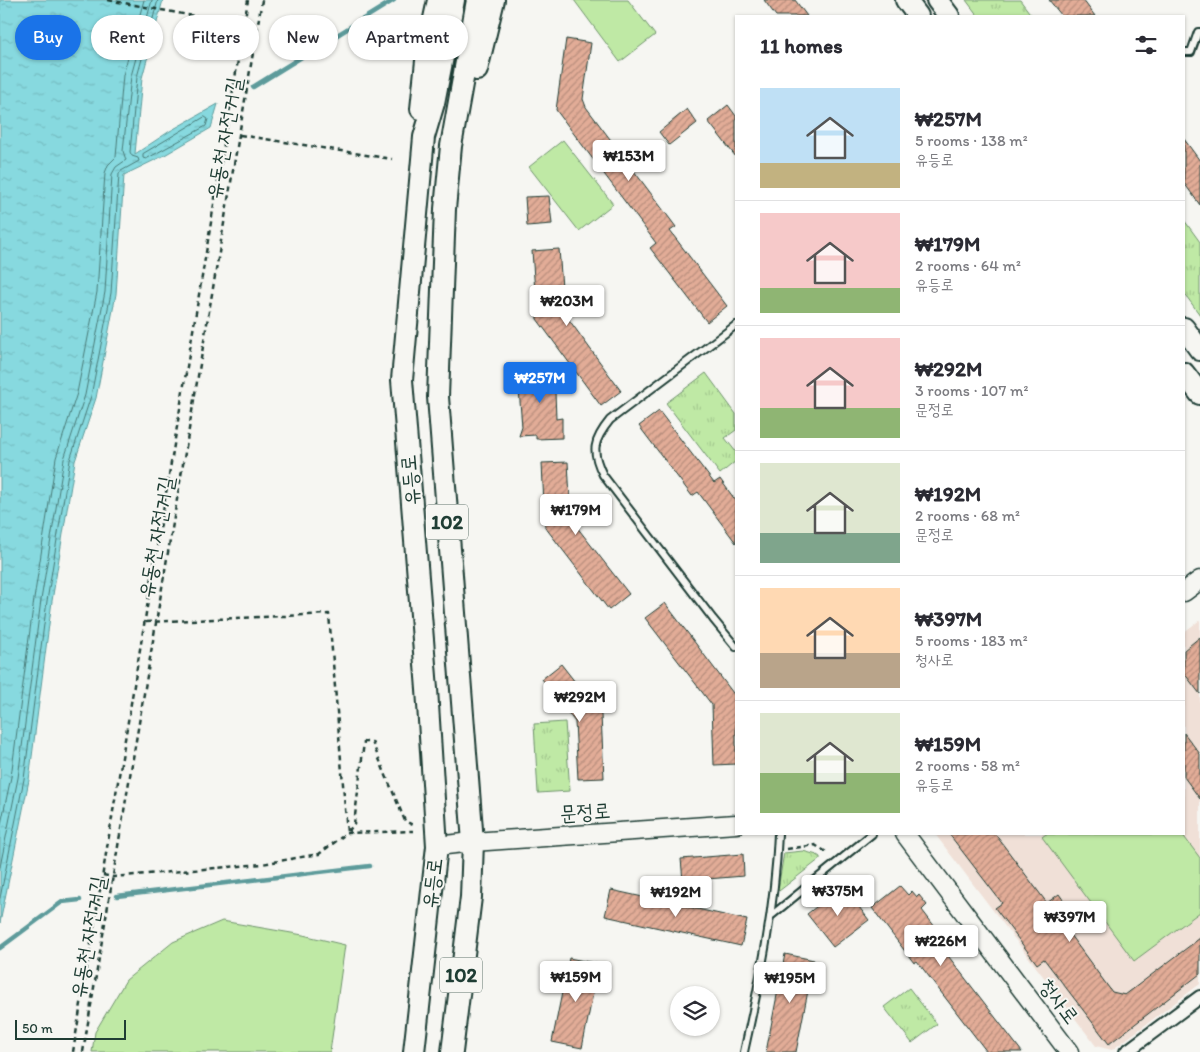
<!DOCTYPE html>
<meta charset="utf-8">
<style>
:root{--surface:#fff;--page:#f7f7f7;--text:#2b2b33;--muted:#7c7c81;--line:#e1e1e2;--accent:#1a73e8}
body{margin:0;font-family:Itim,"Poor Story",sans-serif;background:var(--page);color:var(--text);height:100vh;display:flex;flex-direction:column;font-size:19px;white-space:nowrap}
*{box-sizing:border-box;margin:0}
p{font-size:16px;color:var(--muted)}
.icon{flex:none;width:28px;height:28px;fill:none;stroke:currentColor;stroke-width:2;stroke-linecap:round;stroke-linejoin:round}
.map{position:relative;flex:1;overflow:hidden}
.sheet{position:absolute;left:735px;top:15px;width:450px;height:820px;display:flex;flex-direction:column;background:var(--surface);border-radius:0px;box-shadow:0 1px 4px #0004}
.sheet>*{flex:none}
.banner{position:absolute;left:15px;top:15px;width:475px;height:45px;display:flex;gap:10px}
.controls{position:absolute;left:670px;top:986px;display:grid;gap:10px}
.controls a{display:grid;place-items:center;width:50px;height:50px;border-radius:50%;background:var(--surface);box-shadow:0 1px 4px #0004;font-size:25px}
.scale{position:absolute;left:15px;bottom:12px;width:111px;box-sizing:border-box;padding-left:5px;border:2px solid #1f3d34;border-top:0;font-size:14px;line-height:18px;white-space:nowrap;color:#1f3d34;-webkit-text-stroke:4px #f6f6f2;paint-order:stroke}
.price{position:absolute;translate:-50% -42px;padding:0 11px;border-radius:5px;background:#fff;color:#222;font-size:16px;line-height:32px;filter:drop-shadow(0 1px 2px #0008)}
.price::after{content:'';position:absolute;left:50%;top:30px;width:15px;height:11px;margin-left:-8px;background:inherit;clip-path:polygon(0 0,100% 0,50% 100%)}
.price.selected{background:var(--accent);color:#fff}
ul{padding:0;list-style:none}
li{display:flex;align-items:center;gap:15px;height:125px;padding:0 25px}
li+li{border-top:1px solid var(--line)}
li span{display:grid;place-items:center;flex:none;width:140px;height:100px;border-radius:0px;color:#555}
li>.icon{margin-inline-start:auto}
span .icon{width:60px;height:60px;fill:#fffc;stroke-width:1}
li b{font-size:21px}
h2{display:flex;justify-content:space-between;align-items:center;height:60px;padding:0 25px;font-size:21px}
.pill{padding:0 18px;border-radius:22px;background:var(--surface);box-shadow:0 1px 4px #0004;font-size:18px;line-height:45px}
.pill.selected{background:var(--accent);color:#fff}
.map>svg:first-child{display:block}
</style>
<div class="map">
<svg width="1200" height="1052" viewBox="0 0 1200 1052">
<defs>
<pattern id="grass-tufts" width="24" height="20" patternUnits="userSpaceOnUse" patternTransform="scale(1.25)"><rect width="24" height="20" fill="#bfe9a5"/><path d="M3 7l-1-3M5 7V3M7 7l1-3M15 17l-1-3M17 17v-4M19 17l1-3" fill="none" stroke="#a4c98f"/></pattern>
<pattern id="water-ripples" width="26" height="14" patternUnits="userSpaceOnUse" patternTransform="scale(1.25)"><rect width="26" height="14" fill="#87d9df"/><path d="M2 4q2-2 4 0t4 0M15 11q2-2 4 0t4 0" fill="none" stroke="#74bbc0"/></pattern>
<pattern id="building-hatch" width="6" height="6" patternUnits="userSpaceOnUse" patternTransform="scale(1.25)"><rect width="6" height="6" fill="#e2ac97"/><path d="M-1 1l2-2M0 6l6-6M5 7l2-2" fill="none" stroke="#b78d7c"/></pattern>
</defs>
<rect width="100%" height="100%" fill="#f6f6f2"/>
<filter id="ink" filterUnits="userSpaceOnUse"><feTurbulence type="fractalNoise" baseFrequency=".02" numOctaves="2"/><feDisplacementMap in="SourceGraphic" scale="10" xChannelSelector="R" yChannelSelector="G"/><feConvolveMatrix kernelMatrix="1 2 1 2 8 2 1 2 1" color-interpolation-filters="sRGB"/></filter>
<g filter="url(#ink)">
<path fill="#f0e0d7" d="M 1200,620 L 1200,984 L 1112,1050 L 1096,1046 L 935,834 L 1184,834 L 1184,632 Z"/>
<path fill="url(#grass-tufts)" stroke="#6f936c" d="M 966,0 L 1020,0 L 1032,16 L 978,16 Z
M 1184,220 L 1200,242 L 1200,315 L 1184,293 Z
M 706,373 L 736,414 L 736,430 L 725,438 L 736,452 L 736,461 L 720,474 L 666,403 Z
M 565,722 L 570,791 L 538,793 L 534,724 Z
M 803,851 L 817,855 L 820,857 L 820,859 L 779,891 L 778,889 L 784,853 Z
M 909,988 L 937,1024 L 912,1043 L 884,1007 Z"/>
<path fill="#bfe9a5" stroke="#6f936c" d="M 574,0 L 628,0 L 655,35 L 620,62 Z
M 563,140 L 613,204 L 579,231 L 529,167 Z
M 1046,834 L 1182,834 L 1200,858 L 1200,912 L 1134,961 L 1042,837 Z
M 222,921 L 303,935 L 345,945 L 330,1052 L 92,1052 L 95,1032 L 126,980 L 173,942 Z"/>
<path fill="url(#water-ripples)" stroke="#5d9b9b" d="M 0,0 L 163,0 L 142,78 L 135,154 L 170,131 L 218,104 L 211,128 L 163,156 L 124,175 L 116,294 L 96,398 L 75,461 L 52,601 L 29,780 L 0,923 Z"/>
<g fill="none" stroke-linecap="round" stroke-linejoin="round">
<path stroke="#497b78" stroke-width="1" d="M 205,117 L 208,119 L 206,126 L 146,159 L 143,158 L 143,154 Z
M 0,829 L 11,777 L 34,599 L 56,458 L 77,393 L 97,292 L 105,173 L 108,165 L 116,157 L 123,75 L 144,0
M 0,867 L 18,778 L 41,600 L 64,459 L 85,395 L 105,292 L 112,174 L 116,167 L 126,160 L 123,151 L 131,76 L 152,0
M 0,898 L 24,779 L 47,601 L 70,460 L 91,396 L 111,293 L 119,174 L 121,171 L 139,161 L 138,158 L 132,156 L 130,152 L 137,77 L 158,0"/>
<path stroke="#5d9b9b" stroke-width="4.5" d="M 253,87 L 394,0
M 117,896 L 370,866
M 0,948 L 62,902 L 80,900"/>
</g>
<path fill="url(#building-hatch)" stroke="#1f3d34" d="M 764,0 L 795,0 L 807,16 L 776,16 Z
M 1049,0 L 1083,0 L 1095,16 L 1062,16 Z
M 566,39 L 591,43 L 583,99 L 586,107 L 676,227 L 670,231 L 727,306 L 707,322 L 650,248 L 656,243 L 556,110 Z
M 728,105 L 736,116 L 736,157 L 708,121 Z
M 687,109 L 697,123 L 669,145 L 659,132 Z
M 1184,139 L 1200,161 L 1200,205 L 1184,183 Z
M 549,196 L 552,224 L 527,226 L 525,197 Z
M 559,249 L 564,313 L 621,391 L 601,406 L 537,319 L 532,251 Z
M 562,371 L 564,391 L 555,392 L 556,419 L 562,418 L 562,438 L 536,439 L 536,435 L 519,436 L 522,427 L 519,389 L 516,389 L 515,381 L 519,373 Z
M 659,411 L 714,483 L 720,479 L 736,501 L 736,543 L 698,492 L 692,496 L 639,426 Z
M 568,462 L 571,517 L 573,522 L 629,594 L 609,610 L 545,527 L 542,463 Z
M 665,603 L 736,697 L 736,764 L 714,765 L 712,705 L 645,618 Z
M 1200,637 L 1200,694 L 1184,673 L 1184,650 Z
M 561,664 L 601,715 L 604,778 L 578,779 L 575,722 L 542,679 Z
M 1184,733 L 1200,754 L 1200,799 L 1184,777 Z
M 949,834 L 995,834 L 1047,903 L 1059,894 L 1071,911 L 1059,920 L 1112,992 L 1125,995 L 1200,938 L 1200,974 L 1109,1044 L 1044,959 L 1037,964 L 995,908 L 1002,903 Z
M 743,854 L 744,876 L 683,881 L 681,859 Z
M 843,886 L 869,920 L 833,947 L 807,914 Z
M 900,886 L 908,895 L 912,891 L 917,897 L 919,895 L 927,905 L 922,910 L 945,940 L 939,944 L 1022,1052 L 987,1052 L 917,961 L 914,963 L 872,908 Z
M 611,890 L 747,920 L 741,946 L 605,916 Z
M 785,954 L 814,960 L 796,1052 L 766,1052 Z
M 569,958 L 599,964 L 582,1048 L 552,1042 Z"/>
<g fill="none" stroke-linecap="round" stroke-linejoin="round">
<defs>
<path id="lane" d="M 1184,52 L 1191,52 L 1198,32 L 1200,32
M 736,325 L 610,420 C 593,441 591,451 603,475 L 713,619 L 736,647
M 772,915 L 872,834
M 744,1052 C 760,980 775,908 778,834"/>
<path id="street" d="M 1126,1052 L 1200,997"/>
<path id="secondary" d="M 1184,592 L 1200,580
M 905,834 L 1069,1052
M 437,846 L 473,842 L 736,824"/>
<path id="primary" d="M 906,0 L 918,16
M 937,0 L 949,16
M 477,70 L 494,0
M 421,109 L 427,51 L 438,0
M 1184,328 L 1200,350
M 1184,373 L 1200,394
M 414,1052 L 437,846 L 427,689 L 402,380 L 424,137 L 434,103 L 454,0
M 452,1052 L 471,897 L 473,842 L 438,397 L 445,209 L 451,146 L 477,0"/>
</defs>
<use href="#lane" stroke="#1f3d34" stroke-width="10"/>
<use href="#street" stroke="#1f3d34" stroke-width="16"/>
<use href="#secondary" stroke="#1f3d34" stroke-width="21"/>
<use href="#primary" stroke="#1f3d34" stroke-width="24"/>
<path stroke="#1f3d34" stroke-width="2.5" stroke-dasharray="5 4" stroke-linecap="butt" d="M 108,0 L 258,28
M 240,135 L 392,159
M 146,622 L 329,614 L 347,833 L 354,824 L 364,742 L 372,742 L 405,821 L 413,825
M 787,849 L 815,845 L 826,852
M 103,875 L 113,877 L 262,864 L 319,854 L 347,833 L 413,831
M 73,1052 L 248,0
M 83,1052 L 262,0"/>
<use href="#lane" stroke="#f6f6f2" stroke-width="6"/>
<use href="#street" stroke="#f6f6f2" stroke-width="12"/>
<use href="#secondary" stroke="#f6f6f2" stroke-width="18"/>
<use href="#primary" stroke="#f6f6f2" stroke-width="20"/>
</g>
</g>
<g text-anchor="middle" stroke-width="4" stroke-linejoin="round" paint-order="stroke">
<g fill="#f6f6f2" stroke="#60746d" stroke-width="1">
<rect x="426" y="504.5" width="42" height="35" rx="4"/>
<rect x="440" y="957.5" width="42" height="35" rx="4"/>
</g>
<g font-size="20" font-weight="bold" fill="#1f3d34">
<text x="447" y="529">102</text>
<text x="461" y="982">102</text>
</g>
<g font-size="21" fill="#1f3d34" stroke="#f6f6f2">
<text transform="translate(224 138) rotate(-80)" y="7">유동천 자전거길</text>
<text transform="translate(410 480) rotate(-95)" y="7">유등로</text>
<text transform="translate(156 537) rotate(-80)" y="7">유동천 자전거길</text>
<text transform="translate(585 812) rotate(-4)" y="7">문정로</text>
<text transform="translate(432 883) rotate(-83)" y="7">유등로</text>
<text transform="translate(88 937) rotate(-80)" y="7">유동천 자전거길</text>
<text transform="translate(1059 1001) rotate(53)" y="7">청사로</text>
</g>
</g>
</svg>
<div class="controls">
<a><svg class="icon" aria-label="layers" viewBox="0 0 24 24"><path d="M12 4l9 5-9 5-9-5zM3 14l9 5 9-5"/></svg></a>
</div>
<div class="scale">50 m</div>
<b class="price" style="left:629px;top:182px">₩153M</b>
<b class="price" style="left:567px;top:327px">₩203M</b>
<b class="price selected" style="left:540px;top:404px">₩257M</b>
<b class="price" style="left:576px;top:536px">₩179M</b>
<b class="price" style="left:580px;top:723px">₩292M</b>
<b class="price" style="left:838px;top:917px">₩375M</b>
<b class="price" style="left:676px;top:918px">₩192M</b>
<b class="price" style="left:1070px;top:943px">₩397M</b>
<b class="price" style="left:941px;top:967px">₩226M</b>
<b class="price" style="left:576px;top:1003px">₩159M</b>
<b class="price" style="left:790px;top:1004px">₩195M</b>
<div class="banner">
<a class="pill selected">Buy</a>
<a class="pill">Rent</a>
<a class="pill">Filters</a>
<a class="pill">New</a>
<a class="pill">Apartment</a>
</div>
<section class="sheet">
<h2>11 homes<svg class="icon" aria-label="filters" viewBox="0 0 24 24"><path d="M4 7h16M4 17h16"/><circle cx="9" cy="7" r="2"/><circle cx="15" cy="17" r="2"/></svg></h2>
<ul>
<li><span style="background:linear-gradient(#bfe0f5 75%,#c2b280 0)"><svg class="icon" aria-label="home" viewBox="0 0 24 24"><path d="M3 11l9-7 9 7M6 9v11h12V9"/></svg></span><div><b>₩257M</b><p>5 rooms · 138 m²</p><p>유등로</p></div></li>
<li><span style="background:linear-gradient(#f6c9c9 75%,#8fb573 0)"><svg class="icon" aria-label="home" viewBox="0 0 24 24"><path d="M3 11l9-7 9 7M6 9v11h12V9"/></svg></span><div><b>₩179M</b><p>2 rooms · 64 m²</p><p>유등로</p></div></li>
<li><span style="background:linear-gradient(#f6c9c9 70%,#8fb573 0)"><svg class="icon" aria-label="home" viewBox="0 0 24 24"><path d="M3 11l9-7 9 7M6 9v11h12V9"/></svg></span><div><b>₩292M</b><p>3 rooms · 107 m²</p><p>문정로</p></div></li>
<li><span style="background:linear-gradient(#dfe7d0 70%,#7fa58c 0)"><svg class="icon" aria-label="home" viewBox="0 0 24 24"><path d="M3 11l9-7 9 7M6 9v11h12V9"/></svg></span><div><b>₩192M</b><p>2 rooms · 68 m²</p><p>문정로</p></div></li>
<li><span style="background:linear-gradient(#ffd9b3 65%,#b9a48a 0)"><svg class="icon" aria-label="home" viewBox="0 0 24 24"><path d="M3 11l9-7 9 7M6 9v11h12V9"/></svg></span><div><b>₩397M</b><p>5 rooms · 183 m²</p><p>청사로</p></div></li>
<li><span style="background:linear-gradient(#dfe7d0 60%,#8fb573 0)"><svg class="icon" aria-label="home" viewBox="0 0 24 24"><path d="M3 11l9-7 9 7M6 9v11h12V9"/></svg></span><div><b>₩159M</b><p>2 rooms · 58 m²</p><p>유등로</p></div></li>
</ul>
</section>
</div>
